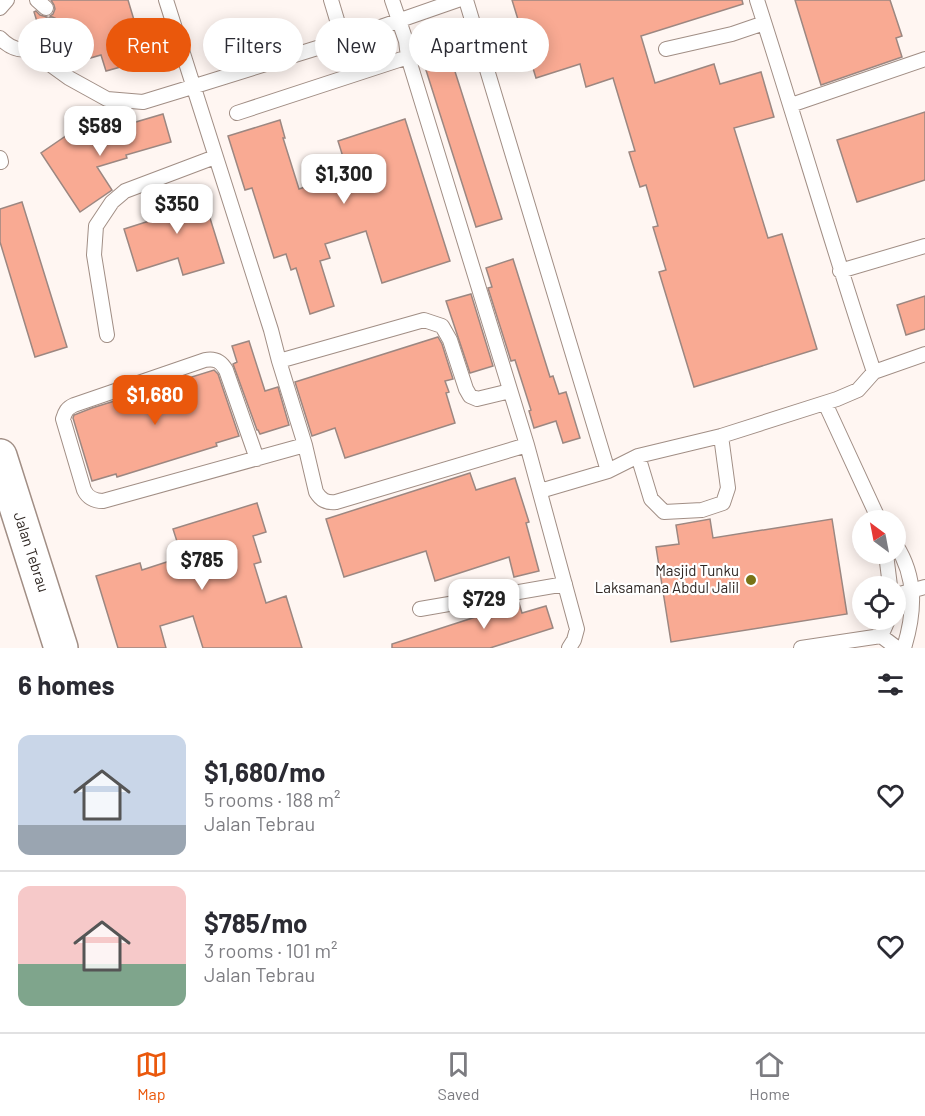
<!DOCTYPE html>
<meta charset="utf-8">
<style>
:root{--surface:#fff;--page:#f7f7f7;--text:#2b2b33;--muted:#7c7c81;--line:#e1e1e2;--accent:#ea580c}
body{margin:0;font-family:Barlow,sans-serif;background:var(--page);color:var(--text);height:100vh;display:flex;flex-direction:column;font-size:22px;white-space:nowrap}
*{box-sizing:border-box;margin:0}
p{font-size:20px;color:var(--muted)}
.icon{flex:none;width:33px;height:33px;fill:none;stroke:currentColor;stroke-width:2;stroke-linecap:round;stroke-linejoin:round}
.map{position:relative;height:648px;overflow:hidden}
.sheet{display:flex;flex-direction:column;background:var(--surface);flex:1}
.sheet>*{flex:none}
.guide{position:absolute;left:18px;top:18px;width:600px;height:54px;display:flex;gap:12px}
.needle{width:39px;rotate:328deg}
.tools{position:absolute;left:852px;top:510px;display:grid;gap:12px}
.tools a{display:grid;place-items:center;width:54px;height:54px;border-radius:50%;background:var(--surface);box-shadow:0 3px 15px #0003;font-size:30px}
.price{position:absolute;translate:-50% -51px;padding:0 14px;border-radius:12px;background:#fff;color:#222;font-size:20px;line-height:39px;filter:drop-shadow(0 2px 3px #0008)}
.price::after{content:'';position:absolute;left:50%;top:36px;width:18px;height:14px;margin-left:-9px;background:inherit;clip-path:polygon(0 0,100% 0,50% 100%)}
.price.on{background:var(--accent);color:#fff}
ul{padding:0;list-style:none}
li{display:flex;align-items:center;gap:18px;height:150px;padding:0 18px}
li+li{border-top:2px solid var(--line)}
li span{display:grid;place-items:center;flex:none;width:168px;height:120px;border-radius:12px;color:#555}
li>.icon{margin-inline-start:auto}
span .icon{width:72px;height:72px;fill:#fffc;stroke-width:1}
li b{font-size:26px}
h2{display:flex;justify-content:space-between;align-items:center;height:72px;padding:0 18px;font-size:26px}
.tag{padding:0 21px;border-radius:27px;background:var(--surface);box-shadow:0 3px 15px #0003;font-size:21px;line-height:54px}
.tag.on{background:var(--accent);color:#fff}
.menu{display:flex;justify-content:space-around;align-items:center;height:84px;border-top:2px solid var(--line);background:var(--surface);font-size:16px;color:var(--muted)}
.menu a{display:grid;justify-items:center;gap:3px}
.menu .on{color:var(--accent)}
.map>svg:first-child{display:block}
</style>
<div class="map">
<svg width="925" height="648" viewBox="0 0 925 648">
<rect width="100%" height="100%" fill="#fff6f2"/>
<path fill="#f9aa93" stroke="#9c8781" stroke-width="1.5" d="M 51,0 L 128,0 L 146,60 L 106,71 L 101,55 L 66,65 L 57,33 L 59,23 L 57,19 L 50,16 L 53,14 L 55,9 L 54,5 Z
M 512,0 L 742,0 L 743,4 L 641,36 L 655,83 L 714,64 L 720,84 L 761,72 L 774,117 L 734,128 L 768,238 L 782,234 L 817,349 L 694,387 L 659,272 L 666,270 L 653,227 L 658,226 L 646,185 L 640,187 L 629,152 L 635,151 L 613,78 L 586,87 L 580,64 L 536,78 Z
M 795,0 L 890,0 L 902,36 L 896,38 L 902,57 L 821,85 Z
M 36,11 L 40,15 L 47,17 L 42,21 L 39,28 L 34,12 Z
M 451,59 L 502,219 L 476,227 L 425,67 Z
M 925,112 L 925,180 L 857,202 L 837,140 Z
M 163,114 L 171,142 L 126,155 L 127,158 L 97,167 L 112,190 L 80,212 L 41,153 L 73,131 L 78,139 Z
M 405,119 L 450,261 L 382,283 L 366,231 L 325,244 L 330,258 L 320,261 L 334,306 L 310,314 L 296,268 L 291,270 L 286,254 L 274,258 L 252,188 L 245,190 L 228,136 L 280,120 L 285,138 L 283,138 L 299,189 L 348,173 L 338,141 Z
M 200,186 L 224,263 L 183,275 L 178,258 L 137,271 L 124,229 L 165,216 L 160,199 Z
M 22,202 L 67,347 L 35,357 L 0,242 L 0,209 Z
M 513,259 L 550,377 L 553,376 L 559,394 L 566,392 L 580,438 L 563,443 L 556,421 L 534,428 L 529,411 L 531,410 L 515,360 L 511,361 L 488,288 L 492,287 L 486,268 Z
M 471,294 L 493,366 L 470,373 L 446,301 Z
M 925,296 L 925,329 L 906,335 L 897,305 Z
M 438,337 L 442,344 L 453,379 L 445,381 L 449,392 L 446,393 L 455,423 L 345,458 L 335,428 L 312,436 L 295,382 Z
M 249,341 L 265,391 L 278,387 L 289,425 L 260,434 L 258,430 L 257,430 L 233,364 L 237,362 L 232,346 Z
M 214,370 L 218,374 L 239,436 L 216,443 L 217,446 L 117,477 L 116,474 L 92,481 L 73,418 L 74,415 L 92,408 Z
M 470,473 L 476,490 L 515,478 L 529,522 L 526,523 L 539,571 L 514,577 L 509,557 L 435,581 L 426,551 L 344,577 L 326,519 Z
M 257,503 L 266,532 L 253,536 L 261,562 L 254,564 L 266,603 L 286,596 L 302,648 L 203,648 L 193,616 L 160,626 L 166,648 L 118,648 L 96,576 L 140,563 L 142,570 L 182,557 L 173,529 Z
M 710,519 L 713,538 L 832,519 L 847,614 L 671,642 L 656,547 L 679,544 L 676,525 Z
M 519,603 L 522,613 L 546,606 L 553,628 L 490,648 L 392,648 L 392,644 Z"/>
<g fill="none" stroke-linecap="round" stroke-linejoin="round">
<defs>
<path id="lane" d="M 37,0 L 46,8
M 166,0 L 271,330 L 279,361 L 305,445 L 316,492 C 321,500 326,503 336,502 L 527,445
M 331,0 L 343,40
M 392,0 L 406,41 L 408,57 L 527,445 L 577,629 L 574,640 L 569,648
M 466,0 L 608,471
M 757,0 C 797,124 833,249 874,372
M 0,8 L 7,0
M 0,38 C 19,58 42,51 50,25
M 34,47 L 51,65 L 69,78 L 107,99 L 143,102 L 192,87 L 343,40 L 458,0
M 666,49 L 732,34 L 764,23
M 791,105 L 925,59
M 237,113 L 408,57
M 0,158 L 1,162
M 840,271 L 925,246
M 107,335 L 94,255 L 96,226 L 112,202 L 125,191 L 215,157
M 279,361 L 424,320 L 442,326 L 450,340 L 466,389 L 470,396 L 477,399 L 510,391
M 825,403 L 879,520
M 638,456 L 651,499 L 664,512 L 702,510 L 723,503 L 728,488 L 721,436
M 257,459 L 226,370 C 221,361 215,358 205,360 L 74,405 C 67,408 65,412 63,419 L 84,490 C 88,498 94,501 103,501 L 305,445
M 540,491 L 608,471 L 638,456 L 721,436 L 837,399 L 858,390 L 874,372 L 925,354
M 896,545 C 917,578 915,612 904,648
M 886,554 L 890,586
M 896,595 L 925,587
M 420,609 L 565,584
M 881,636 L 888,620
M 801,648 L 881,636 L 897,648"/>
<path id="highway" d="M 0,456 L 61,648"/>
</defs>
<use href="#lane" stroke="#a18e85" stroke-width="16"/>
<use href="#highway" stroke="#a18e85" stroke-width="36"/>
<use href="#lane" stroke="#fff" stroke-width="14"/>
<use href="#highway" stroke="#fff" stroke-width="33"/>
</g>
<circle fill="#787316" stroke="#fff" stroke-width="2" cx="751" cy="580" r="6"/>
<g text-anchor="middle" stroke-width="4.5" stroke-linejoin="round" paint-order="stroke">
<g font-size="15" fill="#302824" stroke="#fff">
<text transform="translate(31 552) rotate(72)" y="5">Jalan Tebrau</text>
</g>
<g font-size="15" fill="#302824" stroke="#fff" text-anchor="end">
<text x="739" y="576">Masjid Tunku<tspan x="739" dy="17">Laksamana Abdul Jalil</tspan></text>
</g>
</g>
</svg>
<div class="tools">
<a><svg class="needle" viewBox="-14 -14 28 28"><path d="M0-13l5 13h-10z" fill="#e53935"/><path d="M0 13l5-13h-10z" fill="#7c7c81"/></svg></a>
<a><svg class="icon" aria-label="locate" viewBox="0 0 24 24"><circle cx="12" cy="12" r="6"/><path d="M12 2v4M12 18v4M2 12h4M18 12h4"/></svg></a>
</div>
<b class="price" style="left:100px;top:157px">$589</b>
<b class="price" style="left:344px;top:205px">$1,300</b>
<b class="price" style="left:177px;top:235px">$350</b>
<b class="price on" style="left:155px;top:426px">$1,680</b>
<b class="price" style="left:202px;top:591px">$785</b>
<b class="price" style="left:484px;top:630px">$729</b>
<div class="guide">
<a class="tag">Buy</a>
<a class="tag on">Rent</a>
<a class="tag">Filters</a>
<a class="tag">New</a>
<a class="tag">Apartment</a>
</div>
</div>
<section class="sheet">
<h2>6 homes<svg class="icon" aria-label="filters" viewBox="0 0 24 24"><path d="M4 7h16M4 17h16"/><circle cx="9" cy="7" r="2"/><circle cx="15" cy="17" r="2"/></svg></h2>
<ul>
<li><span style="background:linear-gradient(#c9d6e8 75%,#9aa5b1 0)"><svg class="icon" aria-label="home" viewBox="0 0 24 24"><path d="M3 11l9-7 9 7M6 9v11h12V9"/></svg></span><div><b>$1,680/mo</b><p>5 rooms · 188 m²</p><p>Jalan Tebrau</p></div><svg class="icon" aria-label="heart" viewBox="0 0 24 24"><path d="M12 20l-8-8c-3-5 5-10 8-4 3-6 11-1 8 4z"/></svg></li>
<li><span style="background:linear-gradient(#f6c9c9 65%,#7fa58c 0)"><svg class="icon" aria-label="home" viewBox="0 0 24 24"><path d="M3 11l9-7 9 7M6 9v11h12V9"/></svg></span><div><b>$785/mo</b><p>3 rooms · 101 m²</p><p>Jalan Tebrau</p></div><svg class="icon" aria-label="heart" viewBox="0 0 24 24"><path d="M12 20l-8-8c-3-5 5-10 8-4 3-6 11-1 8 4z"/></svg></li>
</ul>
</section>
<nav class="menu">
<a class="on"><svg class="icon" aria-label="map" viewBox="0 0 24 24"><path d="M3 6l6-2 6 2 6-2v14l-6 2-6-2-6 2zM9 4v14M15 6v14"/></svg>Map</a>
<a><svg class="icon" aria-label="saved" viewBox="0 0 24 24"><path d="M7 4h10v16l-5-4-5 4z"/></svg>Saved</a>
<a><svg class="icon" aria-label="home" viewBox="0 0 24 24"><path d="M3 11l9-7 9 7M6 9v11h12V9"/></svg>Home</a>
</nav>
